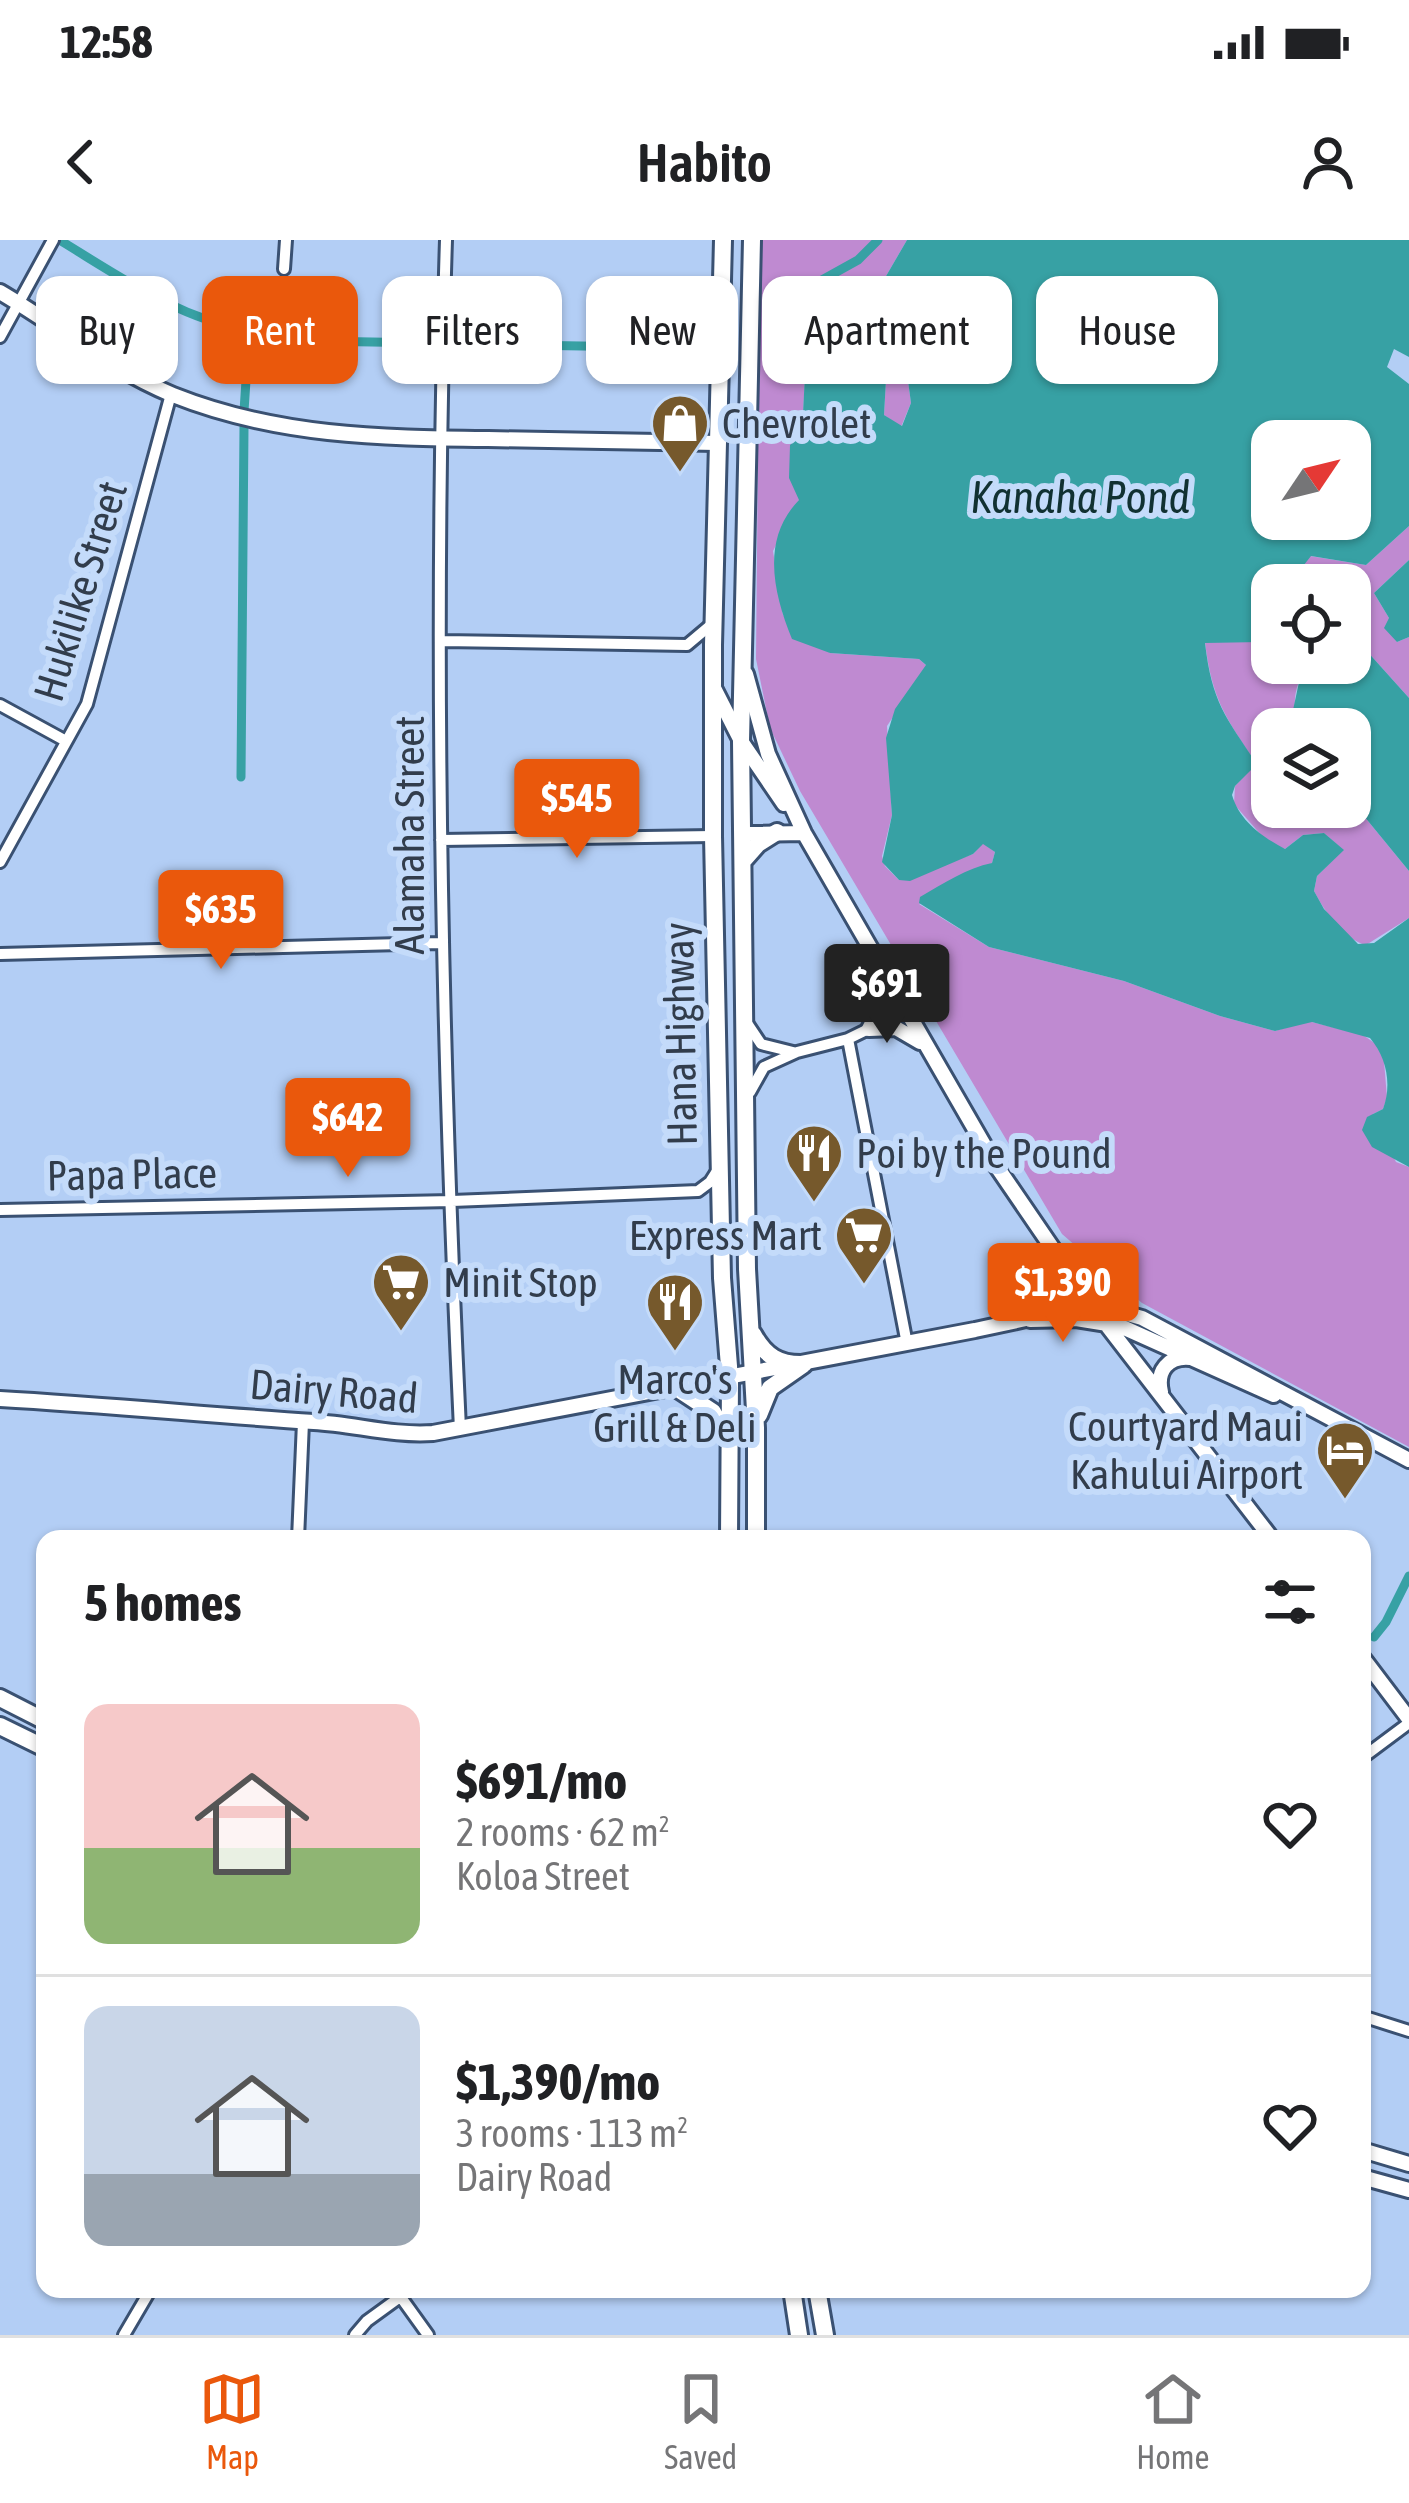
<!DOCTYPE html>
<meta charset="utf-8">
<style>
:root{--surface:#fff;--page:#f2f2f2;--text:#202124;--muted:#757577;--line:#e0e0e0;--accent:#ea580c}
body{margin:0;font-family:"Asap Condensed",sans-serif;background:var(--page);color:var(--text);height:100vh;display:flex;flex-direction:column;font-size:45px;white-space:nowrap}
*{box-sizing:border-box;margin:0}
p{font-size:39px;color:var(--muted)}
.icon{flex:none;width:66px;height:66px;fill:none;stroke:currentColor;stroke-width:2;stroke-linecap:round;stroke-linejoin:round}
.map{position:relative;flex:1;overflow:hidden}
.drawer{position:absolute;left:36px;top:1290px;width:1335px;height:768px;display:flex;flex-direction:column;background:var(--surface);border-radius:24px;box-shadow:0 3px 9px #0004}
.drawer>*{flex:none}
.hud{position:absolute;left:36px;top:36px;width:1338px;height:108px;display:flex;gap:24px}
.needle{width:78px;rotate:55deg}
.tools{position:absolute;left:1251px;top:180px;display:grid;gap:24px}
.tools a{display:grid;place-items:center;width:120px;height:120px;border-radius:24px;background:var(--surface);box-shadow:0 3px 9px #0004;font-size:60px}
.price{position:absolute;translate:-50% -102px;padding:0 27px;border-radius:12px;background:var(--accent);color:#fff;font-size:39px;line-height:78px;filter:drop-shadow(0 3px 6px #0008)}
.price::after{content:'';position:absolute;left:50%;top:72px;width:36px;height:27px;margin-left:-18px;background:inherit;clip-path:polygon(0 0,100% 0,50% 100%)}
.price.on{background:#222;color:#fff}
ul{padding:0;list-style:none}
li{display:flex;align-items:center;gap:36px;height:300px;padding:0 48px}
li+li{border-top:3px solid var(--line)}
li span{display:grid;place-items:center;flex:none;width:336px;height:240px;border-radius:24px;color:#555}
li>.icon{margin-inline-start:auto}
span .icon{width:144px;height:144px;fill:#fffc;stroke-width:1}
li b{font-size:51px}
h2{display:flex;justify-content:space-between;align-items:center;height:144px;padding:0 48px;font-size:51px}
.tag{padding:0 42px;border-radius:24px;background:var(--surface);box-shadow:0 3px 9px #0004;font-size:42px;line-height:108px}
.tag.on{background:var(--accent);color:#fff}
.status{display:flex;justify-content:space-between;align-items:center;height:84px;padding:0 60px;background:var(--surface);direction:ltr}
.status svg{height:33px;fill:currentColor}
header{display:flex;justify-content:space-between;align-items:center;height:156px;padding:0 48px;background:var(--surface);font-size:54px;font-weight:600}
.dock{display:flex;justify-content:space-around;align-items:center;height:168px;border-top:3px solid var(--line);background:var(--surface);font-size:33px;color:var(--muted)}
.dock a{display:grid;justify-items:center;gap:6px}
.dock .on{color:var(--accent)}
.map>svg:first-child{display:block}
</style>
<div class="status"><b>12:58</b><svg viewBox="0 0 49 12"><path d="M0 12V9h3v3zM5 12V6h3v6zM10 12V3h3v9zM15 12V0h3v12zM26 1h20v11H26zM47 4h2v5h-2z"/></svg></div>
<header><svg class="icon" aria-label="back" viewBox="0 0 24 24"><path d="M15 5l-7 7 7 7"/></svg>Habito<svg class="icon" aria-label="person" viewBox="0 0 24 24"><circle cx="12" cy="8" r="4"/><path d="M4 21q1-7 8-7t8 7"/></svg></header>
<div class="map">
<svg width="1409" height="2095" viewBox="0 0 1409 2095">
<rect width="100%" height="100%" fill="#b3cef5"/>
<path fill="#bf8ad1" d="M 760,0 L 907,0 L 882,43 L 878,73 L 905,119 L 911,163 L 901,187 L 884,175 L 886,140 L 805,135 L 799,260 L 773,311 L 783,375 L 830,413 L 919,419 L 927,426 L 887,486 L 892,575 L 882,616 L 885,626 L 899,640 L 973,614 L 983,603 L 995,612 L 992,623 L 919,664 L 989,707 L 1124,741 L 1220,776 L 1275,791 L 1308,781 L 1363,795 L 1376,804 L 1384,821 L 1387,858 L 1383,869 L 1373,874 L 1396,922 L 1409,927 L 1409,1207 L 1142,1063 L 1062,994 L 800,551 L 770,488 L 756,419 Z
M 1409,286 L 1409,320 L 1374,353 L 1389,378 L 1397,402 L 1409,397 L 1409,458 L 1365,409 L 1350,399 L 1350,345 L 1298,345 L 1296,335 L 1310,316 L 1366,325 Z
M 1272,395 L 1272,423 L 1313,423 C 1293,439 1292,465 1298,489 L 1272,489 L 1272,567 L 1350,567 L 1350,559 L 1409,631 L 1409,678 L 1366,705 C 1343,699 1325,672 1314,651 L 1317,636 L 1343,610 L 1324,593 L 1303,595 L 1285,609 L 1268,603 L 1234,564 L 1235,546 L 1256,523 C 1225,477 1212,459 1205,402 L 1261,402 Z"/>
<path fill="#37a1a4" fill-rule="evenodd" d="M 907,0 L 1409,0 L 1409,117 L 1394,109 L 1387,127 L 1409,144 L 1409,286 L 1366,325 L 1311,316 L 1296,335 L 1298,345 L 1272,345 L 1272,395 L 1261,402 L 1205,403 C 1212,462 1225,476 1257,524 L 1235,546 L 1232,555 C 1240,582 1263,597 1285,609 L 1303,595 L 1324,593 L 1344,610 L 1317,636 L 1314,651 L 1324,669 L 1358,704 L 1374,703 L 1409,678 L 1409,927 L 1372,907 L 1362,890 L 1367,877 L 1383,869 C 1392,845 1387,818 1370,798 L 1312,782 L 1275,791 L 1220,776 L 1124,741 L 989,707 L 919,663 L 920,657 C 944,643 967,628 992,623 L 995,612 L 983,604 L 973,614 L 910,641 L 899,640 L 882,622 L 892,575 L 886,498 L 895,469 L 926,425 L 919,419 L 830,413 L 792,399 C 773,352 761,299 799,260 L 789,238 L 790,205 L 802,193 L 805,134 L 831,104 L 867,113 L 886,140 L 884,175 L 902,186 L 911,163 L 905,119 L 878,73 L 882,43 ZM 1350,201 L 1350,279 L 1272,279 L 1272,201 Z
M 1409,320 L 1409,397 L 1397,402 L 1384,388 L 1389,378 L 1374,353 Z
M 1350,399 L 1365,409 L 1409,458 L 1409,631 L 1350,559 L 1350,489 L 1298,489 L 1293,470 L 1301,433 L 1313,423 L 1350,423 Z"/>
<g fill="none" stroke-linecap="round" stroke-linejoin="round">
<path stroke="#37a1a4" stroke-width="9" d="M 61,1 C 122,38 178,78 250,91 L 256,103
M 795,55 L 858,20 L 878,0
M 465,104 L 699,108
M 244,171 L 248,110 L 262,100 L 427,103
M 241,537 L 244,187
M 1374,1397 L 1386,1382 L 1409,1336"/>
<defs>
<path id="street" d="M 446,0 C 433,396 441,793 460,1189
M 284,29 L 286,0
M 0,97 L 53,0
M 442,401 L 687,405 L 712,384
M 0,465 L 66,501
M 441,600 L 713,596
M 0,622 L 87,464 L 171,154
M 0,714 L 441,703
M 747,783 L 761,804 L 793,812
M 848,799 L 907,1104
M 750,852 L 764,827 L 797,812 L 848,799 L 905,771
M 0,970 L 452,961 L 698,951 L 710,942 L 717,931
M 298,1299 L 303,1182
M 1362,1518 L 1409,1483
M 1362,1776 L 1409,1791
M 395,2049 L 428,2095
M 124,2095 L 151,2049
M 355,2095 L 367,2081 L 400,2057"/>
<path id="secondary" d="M 0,52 C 58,86 110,129 173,155 C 276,196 379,198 488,199 C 564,200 641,202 717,203
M 746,434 L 768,514 L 804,593 L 995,924 L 1092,1066 L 1272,1299
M 715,450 L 741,501 L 784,564
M 742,594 L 804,593
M 869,789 L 896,788 L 920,802
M 869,789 L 881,765 L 882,735
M 1076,1034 L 1127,1069
M 1039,1069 L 1058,1048 L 1057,1022
M 1030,1080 L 1076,1079 L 1120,1086 L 1274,1155
M 1161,1152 C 1156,1131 1168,1116 1190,1118
M 0,1159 C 105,1165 209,1175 314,1182 C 354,1184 393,1196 433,1193 L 975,1090 L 1026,1079 L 1045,1069 L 1074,1065 L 1103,1067 L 1142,1078 L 1409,1220
M 1362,1417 L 1409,1479
M 1362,1910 L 1409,1924
M 1362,1937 L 1409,1950"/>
<path id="primary" d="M 723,0 L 713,405 L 713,596 L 722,1038 L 730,1139 L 729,1299
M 752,0 L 741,501 L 747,1029 L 756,1188 L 756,1299
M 743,621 L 758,604 L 777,592
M 753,1094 C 765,1116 779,1125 804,1124
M 678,1149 L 713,1172 L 724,1192
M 759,1175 L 770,1148 L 803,1125
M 0,1458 L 45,1481
M 0,1486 L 45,1508
M 792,2049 L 799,2095
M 817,2049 L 825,2095"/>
</defs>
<use href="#street" stroke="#3a5172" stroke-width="16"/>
<use href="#secondary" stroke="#3a5172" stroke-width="20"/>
<use href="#primary" stroke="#3a5172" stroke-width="22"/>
<use href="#street" stroke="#fff" stroke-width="10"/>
<use href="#secondary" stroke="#fff" stroke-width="14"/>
<use href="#primary" stroke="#fff" stroke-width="16"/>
</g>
<defs>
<symbol id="shop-pin" viewBox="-11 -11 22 30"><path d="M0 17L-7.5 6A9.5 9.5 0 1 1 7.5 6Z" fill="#76592c" stroke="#c4dbfa"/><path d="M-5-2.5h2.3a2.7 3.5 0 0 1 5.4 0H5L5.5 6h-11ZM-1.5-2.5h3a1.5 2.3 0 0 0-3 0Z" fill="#fff"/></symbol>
<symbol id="restaurant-pin" viewBox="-11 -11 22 30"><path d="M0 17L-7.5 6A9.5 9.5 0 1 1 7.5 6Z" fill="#76592c" stroke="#c4dbfa"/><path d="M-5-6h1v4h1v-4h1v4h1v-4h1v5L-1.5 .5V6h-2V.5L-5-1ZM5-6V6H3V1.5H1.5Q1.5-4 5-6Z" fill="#fff"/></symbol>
<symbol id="supermarket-pin" viewBox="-11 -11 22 30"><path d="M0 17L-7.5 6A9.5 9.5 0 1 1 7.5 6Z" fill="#76592c" stroke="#c4dbfa"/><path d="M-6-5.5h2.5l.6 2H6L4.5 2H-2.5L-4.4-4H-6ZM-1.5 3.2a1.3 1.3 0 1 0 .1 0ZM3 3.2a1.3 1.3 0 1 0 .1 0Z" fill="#fff"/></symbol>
<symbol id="hotel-pin" viewBox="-11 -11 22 30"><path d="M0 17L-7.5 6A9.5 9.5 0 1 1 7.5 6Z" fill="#76592c" stroke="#c4dbfa"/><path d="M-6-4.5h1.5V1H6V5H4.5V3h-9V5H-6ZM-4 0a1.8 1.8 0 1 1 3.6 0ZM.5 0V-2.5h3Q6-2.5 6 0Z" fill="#fff"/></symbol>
</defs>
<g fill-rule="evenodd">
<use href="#shop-pin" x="647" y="150" width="66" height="90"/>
<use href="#restaurant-pin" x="781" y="880" width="66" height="90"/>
<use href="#supermarket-pin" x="831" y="962" width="66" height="90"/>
<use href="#supermarket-pin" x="368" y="1009" width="66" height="90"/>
<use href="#restaurant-pin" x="642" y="1029" width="66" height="90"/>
<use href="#hotel-pin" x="1312" y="1177" width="66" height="90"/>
</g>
<g text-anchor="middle" stroke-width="12" stroke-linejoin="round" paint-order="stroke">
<g font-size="42" fill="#323d4c" stroke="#c4dbfa" text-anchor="start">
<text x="722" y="198">Chevrolet</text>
<text x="856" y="928">Poi by the Pound</text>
<text x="822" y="1010" text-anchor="end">Express Mart</text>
<text x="443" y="1057">Minit Stop</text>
<text x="675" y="1154" text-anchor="middle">Marco's<tspan x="675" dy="48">Grill &amp; Deli</tspan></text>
<text x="1303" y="1201" text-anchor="end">Courtyard Maui<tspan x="1303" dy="48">Kahului Airport</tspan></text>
</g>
<g font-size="42" fill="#323d4c" stroke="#c4dbfa">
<text transform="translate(80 351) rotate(-73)" y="15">Hukilike Street</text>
<text transform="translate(409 595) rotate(-90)" y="15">Alamaha Street</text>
<text transform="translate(680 794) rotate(-91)" y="15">Hana Highway</text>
<text transform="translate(132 934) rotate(-1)" y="15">Papa Place</text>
<text transform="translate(334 1151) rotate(5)" y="15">Dairy Road</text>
</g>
<g font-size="45" font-style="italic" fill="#113132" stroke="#c4dbfa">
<text x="1080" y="273">Kanaha Pond</text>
</g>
</g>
</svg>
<div class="tools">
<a><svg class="needle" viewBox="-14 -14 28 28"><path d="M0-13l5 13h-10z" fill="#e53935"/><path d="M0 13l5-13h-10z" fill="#757577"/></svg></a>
<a><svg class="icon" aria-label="locate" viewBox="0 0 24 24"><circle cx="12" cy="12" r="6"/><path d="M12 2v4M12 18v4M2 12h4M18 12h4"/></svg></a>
<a><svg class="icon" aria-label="layers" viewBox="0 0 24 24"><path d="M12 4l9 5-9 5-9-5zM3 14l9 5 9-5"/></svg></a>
</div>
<b class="price" style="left:577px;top:621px">$545</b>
<b class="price" style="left:221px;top:732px">$635</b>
<b class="price on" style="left:887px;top:806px">$691</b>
<b class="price" style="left:348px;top:940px">$642</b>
<b class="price" style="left:1063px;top:1105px">$1,390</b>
<div class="hud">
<a class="tag">Buy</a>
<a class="tag on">Rent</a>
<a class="tag">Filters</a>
<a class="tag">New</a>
<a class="tag">Apartment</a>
<a class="tag">House</a>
</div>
<section class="drawer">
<h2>5 homes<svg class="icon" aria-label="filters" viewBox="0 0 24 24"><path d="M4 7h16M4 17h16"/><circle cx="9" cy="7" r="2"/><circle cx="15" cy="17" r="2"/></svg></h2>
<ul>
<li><span style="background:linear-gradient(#f6c9c9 60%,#8fb573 0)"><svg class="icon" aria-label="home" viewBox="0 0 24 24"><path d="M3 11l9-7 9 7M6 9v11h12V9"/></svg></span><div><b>$691/mo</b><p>2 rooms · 62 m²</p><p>Koloa Street</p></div><svg class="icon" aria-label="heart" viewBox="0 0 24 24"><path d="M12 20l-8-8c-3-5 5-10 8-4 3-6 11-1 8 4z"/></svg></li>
<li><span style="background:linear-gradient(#c9d6e8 70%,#9aa5b1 0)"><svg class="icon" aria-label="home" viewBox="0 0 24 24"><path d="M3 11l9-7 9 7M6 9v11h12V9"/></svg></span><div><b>$1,390/mo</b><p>3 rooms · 113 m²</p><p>Dairy Road</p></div><svg class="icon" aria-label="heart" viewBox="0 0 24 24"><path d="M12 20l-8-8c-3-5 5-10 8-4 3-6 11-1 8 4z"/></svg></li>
</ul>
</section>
</div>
<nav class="dock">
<a class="on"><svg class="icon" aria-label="map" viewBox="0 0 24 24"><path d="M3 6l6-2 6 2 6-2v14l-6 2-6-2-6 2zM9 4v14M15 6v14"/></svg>Map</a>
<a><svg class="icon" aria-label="saved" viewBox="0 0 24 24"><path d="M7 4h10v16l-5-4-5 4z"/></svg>Saved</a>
<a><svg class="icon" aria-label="home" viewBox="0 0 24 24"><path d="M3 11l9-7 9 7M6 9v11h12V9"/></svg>Home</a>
</nav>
